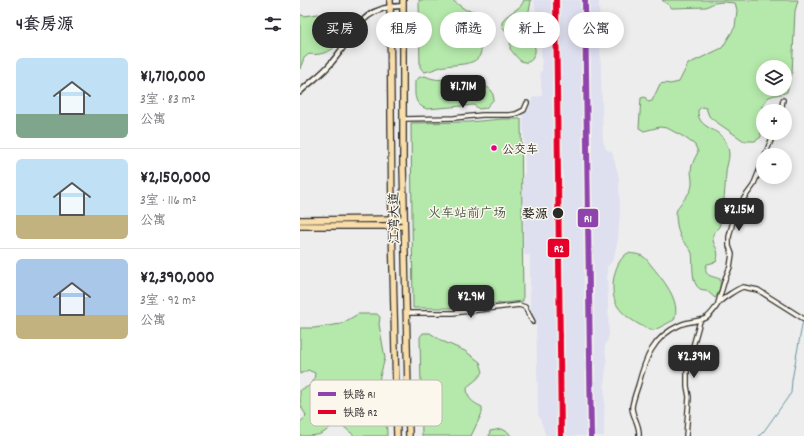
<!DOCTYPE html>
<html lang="zh">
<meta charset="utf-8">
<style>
:root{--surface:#fff;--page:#f2f2f3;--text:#2b2b33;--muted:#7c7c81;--line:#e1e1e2;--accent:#2b2b2b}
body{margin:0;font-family:Dekko,"LXGW WenKai TC",sans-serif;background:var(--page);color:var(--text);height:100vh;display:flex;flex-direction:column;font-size:15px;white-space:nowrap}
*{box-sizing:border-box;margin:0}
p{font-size:13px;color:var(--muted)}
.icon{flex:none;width:22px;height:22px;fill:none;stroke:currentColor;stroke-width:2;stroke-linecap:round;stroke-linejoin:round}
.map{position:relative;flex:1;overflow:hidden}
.drawer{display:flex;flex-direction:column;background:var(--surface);width:300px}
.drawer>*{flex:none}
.hud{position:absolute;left:12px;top:12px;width:380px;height:36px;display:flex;gap:8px}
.controls{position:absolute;left:456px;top:60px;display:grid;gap:8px}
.controls a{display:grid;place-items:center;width:36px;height:36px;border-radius:50%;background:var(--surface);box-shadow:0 2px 10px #0003;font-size:20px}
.price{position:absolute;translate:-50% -34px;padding:0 9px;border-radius:8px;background:var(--accent);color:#fff;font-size:13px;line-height:26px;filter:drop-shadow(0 1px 2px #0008)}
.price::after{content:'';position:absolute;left:50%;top:24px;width:12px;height:9px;margin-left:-6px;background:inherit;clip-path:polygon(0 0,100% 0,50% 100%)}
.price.selected{background:#222;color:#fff}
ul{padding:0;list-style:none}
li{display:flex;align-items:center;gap:12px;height:100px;padding:0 16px}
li+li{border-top:1px solid var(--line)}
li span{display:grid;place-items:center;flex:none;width:112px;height:80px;border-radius:6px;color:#555}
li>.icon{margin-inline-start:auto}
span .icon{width:48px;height:48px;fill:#fffc;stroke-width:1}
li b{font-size:17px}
h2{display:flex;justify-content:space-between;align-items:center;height:48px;padding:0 16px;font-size:17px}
.tag{padding:0 14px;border-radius:18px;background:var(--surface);box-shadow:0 2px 10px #0003;font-size:14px;line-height:36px}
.tag.selected{background:var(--accent);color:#fff}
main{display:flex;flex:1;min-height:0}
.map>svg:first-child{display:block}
</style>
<main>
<section class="drawer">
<h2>4套房源<svg class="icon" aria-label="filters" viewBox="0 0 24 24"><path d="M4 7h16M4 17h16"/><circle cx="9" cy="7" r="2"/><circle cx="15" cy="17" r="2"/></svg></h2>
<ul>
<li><span style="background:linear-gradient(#bfe0f5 70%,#7fa58c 0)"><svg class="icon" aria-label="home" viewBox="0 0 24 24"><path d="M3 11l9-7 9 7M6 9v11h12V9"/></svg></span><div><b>¥1,710,000</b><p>3室 · 83 m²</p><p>公寓</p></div></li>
<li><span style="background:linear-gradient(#bfe0f5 70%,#c2b280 0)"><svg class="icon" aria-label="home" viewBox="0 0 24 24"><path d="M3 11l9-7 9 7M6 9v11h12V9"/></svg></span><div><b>¥2,150,000</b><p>3室 · 116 m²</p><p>公寓</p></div></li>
<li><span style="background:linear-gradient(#a9c7e8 70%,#c2b280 0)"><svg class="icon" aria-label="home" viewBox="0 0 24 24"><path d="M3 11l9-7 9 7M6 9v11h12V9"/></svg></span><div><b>¥2,390,000</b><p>3室 · 92 m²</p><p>公寓</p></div></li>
</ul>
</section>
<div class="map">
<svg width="504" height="436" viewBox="0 0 504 436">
<rect width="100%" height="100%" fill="#eeedee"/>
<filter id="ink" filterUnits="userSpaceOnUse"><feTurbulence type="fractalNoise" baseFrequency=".025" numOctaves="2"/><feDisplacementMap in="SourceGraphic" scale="8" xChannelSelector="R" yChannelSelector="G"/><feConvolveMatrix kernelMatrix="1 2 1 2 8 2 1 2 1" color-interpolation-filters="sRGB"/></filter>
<g filter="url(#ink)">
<path fill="#dee0f0" d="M 234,0 L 299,0 L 303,140 L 306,149 L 312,152 L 319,177 L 320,212 L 318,240 L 313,260 L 307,267 L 309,335 L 305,347 L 307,364 L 305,375 L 304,436 L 246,436 L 238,414 L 236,323 L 230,309 L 230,255 L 224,255 L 223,177 L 225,171 L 223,114 L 228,110 L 233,97 L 242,96 L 240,71 L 242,71 L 241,43 Z"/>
<path fill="#b5e9ab" stroke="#708a6b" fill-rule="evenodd" d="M 119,0 L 152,0 L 166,10 L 174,11 L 184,18 L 187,23 L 186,27 L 170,30 L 161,27 L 154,28 L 155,31 C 162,35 171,34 177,40 C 180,43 182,48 181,51 C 179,68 152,63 141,67 C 134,69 131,71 124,72 L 120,67 Z
M 224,0 L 231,0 C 230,9 226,19 227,28 C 228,35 233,40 235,48 C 236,54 232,64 224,62 C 218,61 214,53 210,49 C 210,45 211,40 210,36 C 208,31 201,29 202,23 C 203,14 221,11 224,0 Z
M 362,0 L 498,0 L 495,11 L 492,74 L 487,92 C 482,95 475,94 469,97 C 464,100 459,115 459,121 C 459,126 461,132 461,137 L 455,141 L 444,141 L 412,119 L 409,116 L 406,108 L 402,107 L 398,110 C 397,130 420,127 426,143 C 428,146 429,151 429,155 C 429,161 426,167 426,173 C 425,187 424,206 421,219 C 420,222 420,226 418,228 C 416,231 414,231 413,235 C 411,246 422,249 416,262 L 407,264 C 402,276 412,276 420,279 C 421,285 419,294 415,298 L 406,290 C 389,291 394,263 392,253 C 390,248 386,245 383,241 C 378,235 376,221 376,214 C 376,206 386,199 390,191 C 394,184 391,177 391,170 C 392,163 395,158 398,152 L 395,145 L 384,137 L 367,128 L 360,127 L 344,131 L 339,128 C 340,118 340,108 341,98 L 345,97 L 348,102 L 352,101 L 360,84 L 365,83 L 370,84 L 379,82 L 388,64 L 422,48 L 435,27 L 437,10 L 435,3 L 423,2 L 414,3 L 406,7 L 372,8 ZM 463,67 L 485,67 L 485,89 L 463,89 Z
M 0,13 L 1,15 L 4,16 L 17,14 L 25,15 L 34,26 L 42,32 C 44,47 22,57 9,54 L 4,58 L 0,69 Z
M 125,76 C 141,84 154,76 169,79 C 178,81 185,85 192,91 L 194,99 L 186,108 L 179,109 L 174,105 L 127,109 C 113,104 115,95 115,81 L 120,77 Z
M 202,119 L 221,119 L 223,301 L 152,308 L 113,308 L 111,123 L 169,122 Z
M 328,253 C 334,254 341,254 345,258 C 348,260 349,263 351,265 C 362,279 382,301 374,320 C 370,322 357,329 354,330 C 349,331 344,327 340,325 C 331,320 319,312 315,301 C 310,288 314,261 328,253 Z
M 58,314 L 77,314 L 80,317 L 79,324 L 85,358 L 79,380 L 80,389 L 86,400 L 87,436 L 55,436 C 45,429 45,424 31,426 C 23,436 15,436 0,436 L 0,422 L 6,417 L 5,413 C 0,408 0,398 0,390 C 10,386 14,385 15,373 L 8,370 L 0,374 L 0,328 L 14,328 L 41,324 Z
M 123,333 L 130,333 L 142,341 L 165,351 L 180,362 L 183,372 L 177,379 L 167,387 C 167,399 172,402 182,407 L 182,413 L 171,436 L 122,436 L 120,337 Z
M 201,429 L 208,432 L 211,436 L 189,436 L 190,431 Z"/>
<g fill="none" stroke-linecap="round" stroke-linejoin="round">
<path stroke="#66959f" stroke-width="1" d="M 459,436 L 464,431 L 491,393 L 492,380 L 503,320"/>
<defs>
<path id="minor" d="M 481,111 L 483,100
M 103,119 L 154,118 L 182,115 L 209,115 L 216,114 L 224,110 L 227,103
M 465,155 L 474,133
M 418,303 L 425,279 L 430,267 L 432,254 L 429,246 L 429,237 L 436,209 L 453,186 L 463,161
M 107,313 L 153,313 L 219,305 L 225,307 L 233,322
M 339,436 C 340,423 332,417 332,407 C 333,400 336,392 338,386 C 345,360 352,337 380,325 C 388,321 398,322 406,318 C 412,314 414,310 418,304 C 421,299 437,289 443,287 L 458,290 L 504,319
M 386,436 L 389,397 L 387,386 L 387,368 L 400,321"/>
<path id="tertiary" d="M 0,92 C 10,82 24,73 32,62 C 56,34 59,6 103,6"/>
<path id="primary" d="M 0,220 L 104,219
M 0,226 L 104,226"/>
<path id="trunk" d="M 90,0 L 92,226 L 97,436
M 103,0 L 103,165 L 109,436"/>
</defs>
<use href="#minor" stroke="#2b2b2b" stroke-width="6"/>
<use href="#tertiary" stroke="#2b2b2b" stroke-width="7"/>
<use href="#primary" stroke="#2b2b2b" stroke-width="8"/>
<use href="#trunk" stroke="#2b2b2b" stroke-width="8"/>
<use href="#minor" stroke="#fbf7ec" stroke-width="3.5"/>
<use href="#tertiary" stroke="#fbf7ec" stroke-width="4"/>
<use href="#primary" stroke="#f9deab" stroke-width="5.5"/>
<use href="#trunk" stroke="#f9deab" stroke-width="5.5"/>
<defs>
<path id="rail-1" d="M 285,0 L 291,436"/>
<path id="rail-2" d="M 256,0 L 261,436"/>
</defs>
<use href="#rail-1" stroke="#fbf7ec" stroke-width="9"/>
<use href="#rail-2" stroke="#fbf7ec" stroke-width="9"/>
<use href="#rail-1" stroke="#8e44ad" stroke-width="6"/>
<use href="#rail-2" stroke="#e4002b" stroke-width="6"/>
</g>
</g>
<circle fill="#e5007d" stroke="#fbf7ec" stroke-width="1.5" cx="194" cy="148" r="3.5"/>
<circle fill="#2b2b2b" stroke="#fbf7ec" stroke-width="1.5" cx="258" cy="213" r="6"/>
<g text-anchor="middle" stroke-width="3" stroke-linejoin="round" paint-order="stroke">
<g font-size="12" fill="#2b2b2b" stroke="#fbf7ec" text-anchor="start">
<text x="202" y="153">公交车</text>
</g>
<g font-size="13" fill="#4e5a4b" stroke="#fbf7ec">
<text x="167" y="217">火车站前广场</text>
</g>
<g font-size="13" font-weight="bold" fill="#2b2b2b" stroke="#fbf7ec" text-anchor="end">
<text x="248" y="218">婺源</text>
</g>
<g font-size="13" fill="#2b2b2b" stroke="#fbf7ec">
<text transform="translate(93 218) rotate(-91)" y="5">江湾大道</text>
</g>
</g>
<rect x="10" y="380" width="132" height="46" rx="6" fill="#fbf7ec" stroke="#bdbab2" stroke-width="1"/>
<rect x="18" y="392" width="18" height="4" fill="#8e44ad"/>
<rect x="18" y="410" width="18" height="4" fill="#e4002b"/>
<g font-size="11" fill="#2b2b2b">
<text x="43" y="398">铁路 R1</text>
<text x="43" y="416">铁路 R2</text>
</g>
<g stroke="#fbf7ec" stroke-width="1.5">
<rect x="277" y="208" width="22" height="20" rx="4" fill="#8e44ad"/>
<rect x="247" y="238" width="23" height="20" rx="4" fill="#e4002b"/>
</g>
<g font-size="11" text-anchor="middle" font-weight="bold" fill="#fff">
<text x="288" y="222">R1</text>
<text x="259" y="252">R2</text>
</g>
</svg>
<div class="controls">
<a><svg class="icon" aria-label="layers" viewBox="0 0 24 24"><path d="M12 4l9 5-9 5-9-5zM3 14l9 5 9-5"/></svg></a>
<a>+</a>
<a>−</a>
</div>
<b class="price selected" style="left:163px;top:109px">¥1.71M</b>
<b class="price" style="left:439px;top:232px">¥2.15M</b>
<b class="price" style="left:171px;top:319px">¥2.9M</b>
<b class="price" style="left:394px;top:379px">¥2.39M</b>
<div class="hud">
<a class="tag selected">买房</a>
<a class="tag">租房</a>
<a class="tag">筛选</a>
<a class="tag">新上</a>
<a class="tag">公寓</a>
</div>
</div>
</main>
